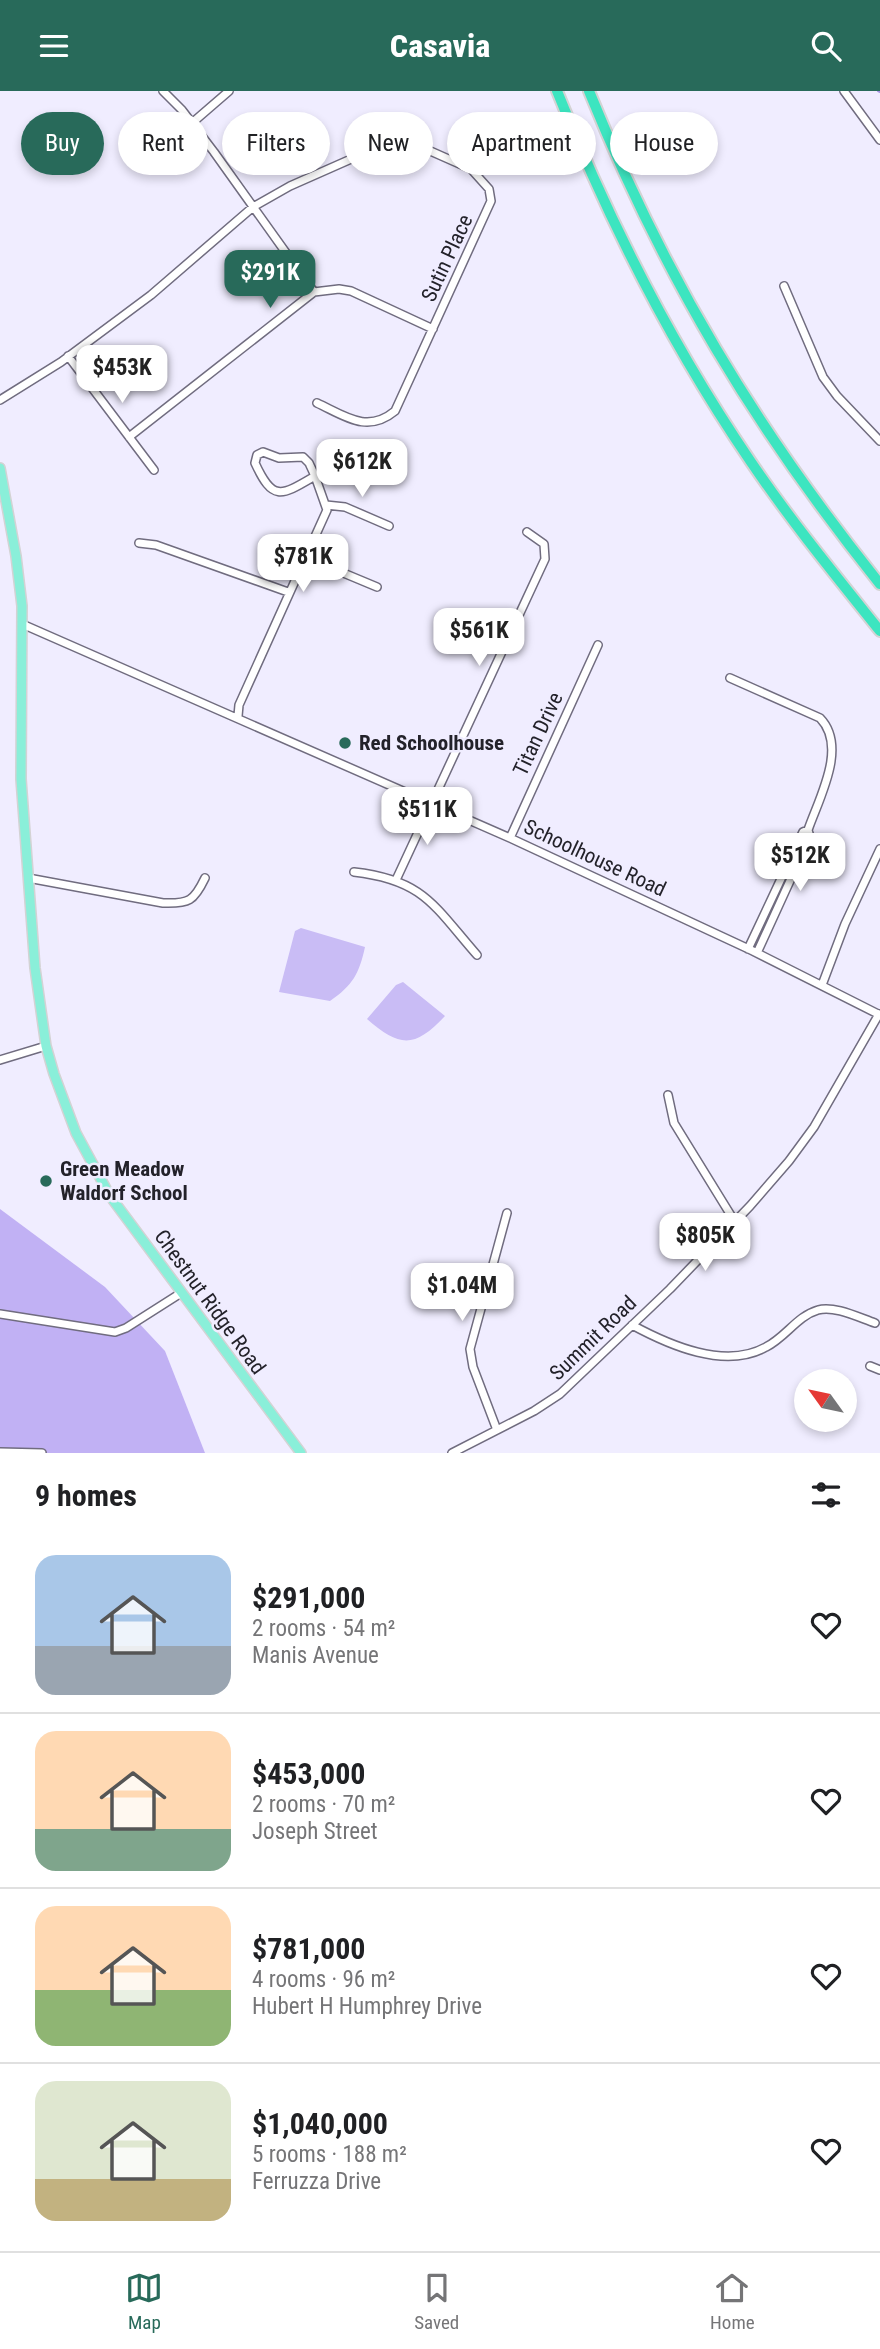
<!DOCTYPE html>
<meta charset="utf-8">
<style>
:root{--surface:#fff;--page:#f6f6f6;--text:#202124;--muted:#757577;--line:#e0e0e0;--accent:#286a5a}
body{margin:0;font-family:"Roboto Condensed",sans-serif;background:var(--page);color:var(--text);height:100vh;display:flex;flex-direction:column;font-size:26px;white-space:nowrap}
*{box-sizing:border-box;margin:0}
p{font-size:23px;color:var(--muted)}
.icon{flex:none;width:38px;height:38px;fill:none;stroke:currentColor;stroke-width:2;stroke-linecap:round;stroke-linejoin:round}
.map{position:relative;height:1362px;overflow:hidden}
.side{display:flex;flex-direction:column;background:var(--surface);flex:1}
.side>*{flex:none}
.top-card{position:absolute;left:21px;top:21px;width:838px;height:63px;display:flex;gap:14px}
.needle{width:46px;rotate:303deg}
.controls{position:absolute;left:794px;top:1278px;display:grid;gap:14px}
.controls a{display:grid;place-items:center;width:63px;height:63px;border-radius:50%;background:var(--surface);box-shadow:0 4px 10px #0003;font-size:35px}
.price{position:absolute;translate:-50% -60px;padding:0 16px;border-radius:14px;background:#fff;color:#222;font-size:23px;line-height:46px;filter:drop-shadow(0 2px 4px #0008)}
.price::after{content:'';position:absolute;left:50%;top:42px;width:21px;height:16px;margin-left:-10px;background:inherit;clip-path:polygon(0 0,100% 0,50% 100%)}
.price.on{background:var(--accent);color:#fff}
ul{padding:0;list-style:none}
li{display:flex;align-items:center;gap:21px;height:175px;padding:0 35px}
li+li{border-top:2px solid var(--line)}
li span{display:grid;place-items:center;flex:none;width:196px;height:140px;border-radius:21px;color:#555}
li>.icon{margin-inline-start:auto}
span .icon{width:84px;height:84px;fill:#fffc;stroke-width:1}
li b{font-size:30px}
h2{display:flex;justify-content:space-between;align-items:center;height:84px;padding:0 35px;font-size:30px}
.tag{padding:0 24px;border-radius:32px;background:var(--surface);box-shadow:0 4px 10px #0003;font-size:24px;line-height:63px}
.tag.on{background:var(--accent);color:#fff}
header{display:flex;justify-content:space-between;align-items:center;height:91px;padding:0 35px;background:var(--accent);color:#fff;font-size:32px;font-weight:800}
.dock{display:flex;justify-content:space-around;align-items:center;height:98px;border-top:2px solid var(--line);background:var(--surface);font-size:19px;color:var(--muted)}
.dock a{display:grid;justify-items:center;gap:4px}
.dock .on{color:var(--accent)}
.map>svg:first-child{display:block}
</style>
<header><svg class="icon" aria-label="menu" viewBox="0 0 24 24"><path d="M4 6h16M4 12h16M4 18h16"/></svg>Casavia<svg class="icon" aria-label="search" viewBox="0 0 24 24"><circle cx="10" cy="10" r="6"/><path d="M15 15l6 6"/></svg></header>
<div class="map">
<svg width="880" height="1362" viewBox="0 0 880 1362">
<rect width="100%" height="100%" fill="#f0edff"/>
<path fill="#c9bcf5" d="M 301,837 L 365,856 C 359,883 353,894 330,910 L 279,901 L 295,840 Z
M 403,891 L 445,925 C 415,957 400,957 367,928 L 396,894 Z"/>
<path fill="#c1b1f4" d="M 0,1118 L 105,1196 L 165,1260 L 205,1362 L 0,1362 Z"/>
<g fill="none" stroke-linecap="round" stroke-linejoin="round">
<path stroke="#a590e2" stroke-width="2" d="M 878,0 L 880,1"/>
<defs>
<path id="minor" d="M 163,0 L 182,19 L 214,61 L 314,201
M 844,0 L 880,49
M 192,32 L 229,0
M 784,195 L 823,286 L 837,305 L 880,350
M 68,265 L 154,379
M 0,309 L 61,271 L 151,204 L 253,116 L 290,95 L 385,53 L 396,50 L 419,55 L 471,78 L 489,98 L 491,110 L 395,320 C 367,343 345,325 317,312
M 129,346 L 314,201 L 339,198 L 351,200 L 433,238
M 263,361 L 279,367 L 303,366 L 309,372 L 315,385 C 281,405 273,411 255,372 L 257,364 Z
M 326,414 L 345,416 L 389,435
M 139,452 L 156,454 L 288,501
M 305,466 L 377,496
M 22,533 L 510,747 L 753,860 L 880,924
M 730,587 L 820,627 C 848,656 819,707 808,739 L 810,746 L 757,862
M 238,625 L 239,614 L 327,419 L 315,385
M 510,747 L 598,554
M 354,781 C 424,789 434,815 477,864
M 28,787 L 163,812 C 189,813 194,810 205,787
M 396,789 L 545,468 L 544,453 L 527,441
M 748,858 L 803,741 L 808,739
M 822,894 L 845,833 L 880,758
M 0,969 L 46,955
M 668,1004 L 674,1032 L 735,1131
M 0,1223 L 115,1241 L 126,1237 L 181,1202
M 632,1234 C 669,1254 725,1279 766,1256 C 786,1246 797,1225 818,1219 C 834,1214 860,1227 875,1232
M 870,1275 L 880,1279
M 497,1339 L 473,1276 L 470,1258 L 507,1122
M 0,1361 L 42,1362
M 452,1362 L 534,1320 L 560,1303 L 670,1198 L 750,1115 L 789,1070 L 814,1036 L 879,923"/>
<path id="major" d="M 0,377 L 16,465 L 22,515 L 21,688 L 35,877 L 46,955 L 54,983 L 76,1042 L 110,1105 L 301,1362"/>
<path id="highway" d="M 557,0 C 609,131 672,255 751,371 C 791,430 836,485 880,540
M 589,0 C 664,185 755,337 880,493"/>
</defs>
<use href="#minor" stroke="#706c7f" stroke-width="10"/>
<use href="#major" stroke="#d3d3d4" stroke-width="12"/>
<use href="#highway" stroke="#d3d3d4" stroke-width="14"/>
<use href="#minor" stroke="#fff" stroke-width="7"/>
<use href="#major" stroke="#8aefd9" stroke-width="9"/>
<use href="#highway" stroke="#3ce5c0" stroke-width="10"/>
</g>
<g fill="#286a5a" stroke="#f0edff" stroke-width="2.5">
<circle cx="345" cy="652" r="7"/>
<circle cx="46" cy="1090" r="7"/>
</g>
<g text-anchor="middle" stroke-width="5" stroke-linejoin="round" paint-order="stroke">
<g font-size="21" fill="#23222a" stroke="#f0edff">
<text transform="translate(447 167) rotate(-65)" y="7">Sutin Place</text>
<text transform="translate(538 643) rotate(-65)" y="7">Titan Drive</text>
<text transform="translate(595 767) rotate(25)" y="7">Schoolhouse Road</text>
<text transform="translate(210 1211) rotate(54)" y="7">Chestnut Ridge Road</text>
<text transform="translate(593 1247) rotate(-44)" y="7">Summit Road</text>
</g>
<g font-size="21" font-weight="bold" fill="#23222a" stroke="#f0edff" text-anchor="start">
<text x="359" y="659">Red Schoolhouse</text>
<text x="60" y="1085">Green Meadow<tspan x="60" dy="24">Waldorf School</tspan></text>
</g>
</g>
</svg>
<div class="controls">
<a><svg class="needle" viewBox="-14 -14 28 28"><path d="M0-13l5 13h-10z" fill="#e53935"/><path d="M0 13l5-13h-10z" fill="#757577"/></svg></a>
</div>
<b class="price on" style="left:270px;top:219px">$291K</b>
<b class="price" style="left:122px;top:314px">$453K</b>
<b class="price" style="left:362px;top:408px">$612K</b>
<b class="price" style="left:303px;top:503px">$781K</b>
<b class="price" style="left:479px;top:577px">$561K</b>
<b class="price" style="left:427px;top:756px">$511K</b>
<b class="price" style="left:800px;top:802px">$512K</b>
<b class="price" style="left:705px;top:1182px">$805K</b>
<b class="price" style="left:462px;top:1232px">$1.04M</b>
<div class="top-card">
<a class="tag on">Buy</a>
<a class="tag">Rent</a>
<a class="tag">Filters</a>
<a class="tag">New</a>
<a class="tag">Apartment</a>
<a class="tag">House</a>
</div>
</div>
<section class="side">
<h2>9 homes<svg class="icon" aria-label="filters" viewBox="0 0 24 24"><path d="M4 7h16M4 17h16"/><circle cx="9" cy="7" r="2"/><circle cx="15" cy="17" r="2"/></svg></h2>
<ul>
<li><span style="background:linear-gradient(#a9c7e8 65%,#9aa5b1 0)"><svg class="icon" aria-label="home" viewBox="0 0 24 24"><path d="M3 11l9-7 9 7M6 9v11h12V9"/></svg></span><div><b>$291,000</b><p>2 rooms · 54 m²</p><p>Manis Avenue</p></div><svg class="icon" aria-label="heart" viewBox="0 0 24 24"><path d="M12 20l-8-8c-3-5 5-10 8-4 3-6 11-1 8 4z"/></svg></li>
<li><span style="background:linear-gradient(#ffd9b3 70%,#7fa58c 0)"><svg class="icon" aria-label="home" viewBox="0 0 24 24"><path d="M3 11l9-7 9 7M6 9v11h12V9"/></svg></span><div><b>$453,000</b><p>2 rooms · 70 m²</p><p>Joseph Street</p></div><svg class="icon" aria-label="heart" viewBox="0 0 24 24"><path d="M12 20l-8-8c-3-5 5-10 8-4 3-6 11-1 8 4z"/></svg></li>
<li><span style="background:linear-gradient(#ffd9b3 60%,#8fb573 0)"><svg class="icon" aria-label="home" viewBox="0 0 24 24"><path d="M3 11l9-7 9 7M6 9v11h12V9"/></svg></span><div><b>$781,000</b><p>4 rooms · 96 m²</p><p>Hubert H Humphrey Drive</p></div><svg class="icon" aria-label="heart" viewBox="0 0 24 24"><path d="M12 20l-8-8c-3-5 5-10 8-4 3-6 11-1 8 4z"/></svg></li>
<li><span style="background:linear-gradient(#dfe7d0 70%,#c2b280 0)"><svg class="icon" aria-label="home" viewBox="0 0 24 24"><path d="M3 11l9-7 9 7M6 9v11h12V9"/></svg></span><div><b>$1,040,000</b><p>5 rooms · 188 m²</p><p>Ferruzza Drive</p></div><svg class="icon" aria-label="heart" viewBox="0 0 24 24"><path d="M12 20l-8-8c-3-5 5-10 8-4 3-6 11-1 8 4z"/></svg></li>
</ul>
</section>
<nav class="dock">
<a class="on"><svg class="icon" aria-label="map" viewBox="0 0 24 24"><path d="M3 6l6-2 6 2 6-2v14l-6 2-6-2-6 2zM9 4v14M15 6v14"/></svg>Map</a>
<a><svg class="icon" aria-label="saved" viewBox="0 0 24 24"><path d="M7 4h10v16l-5-4-5 4z"/></svg>Saved</a>
<a><svg class="icon" aria-label="home" viewBox="0 0 24 24"><path d="M3 11l9-7 9 7M6 9v11h12V9"/></svg>Home</a>
</nav>
